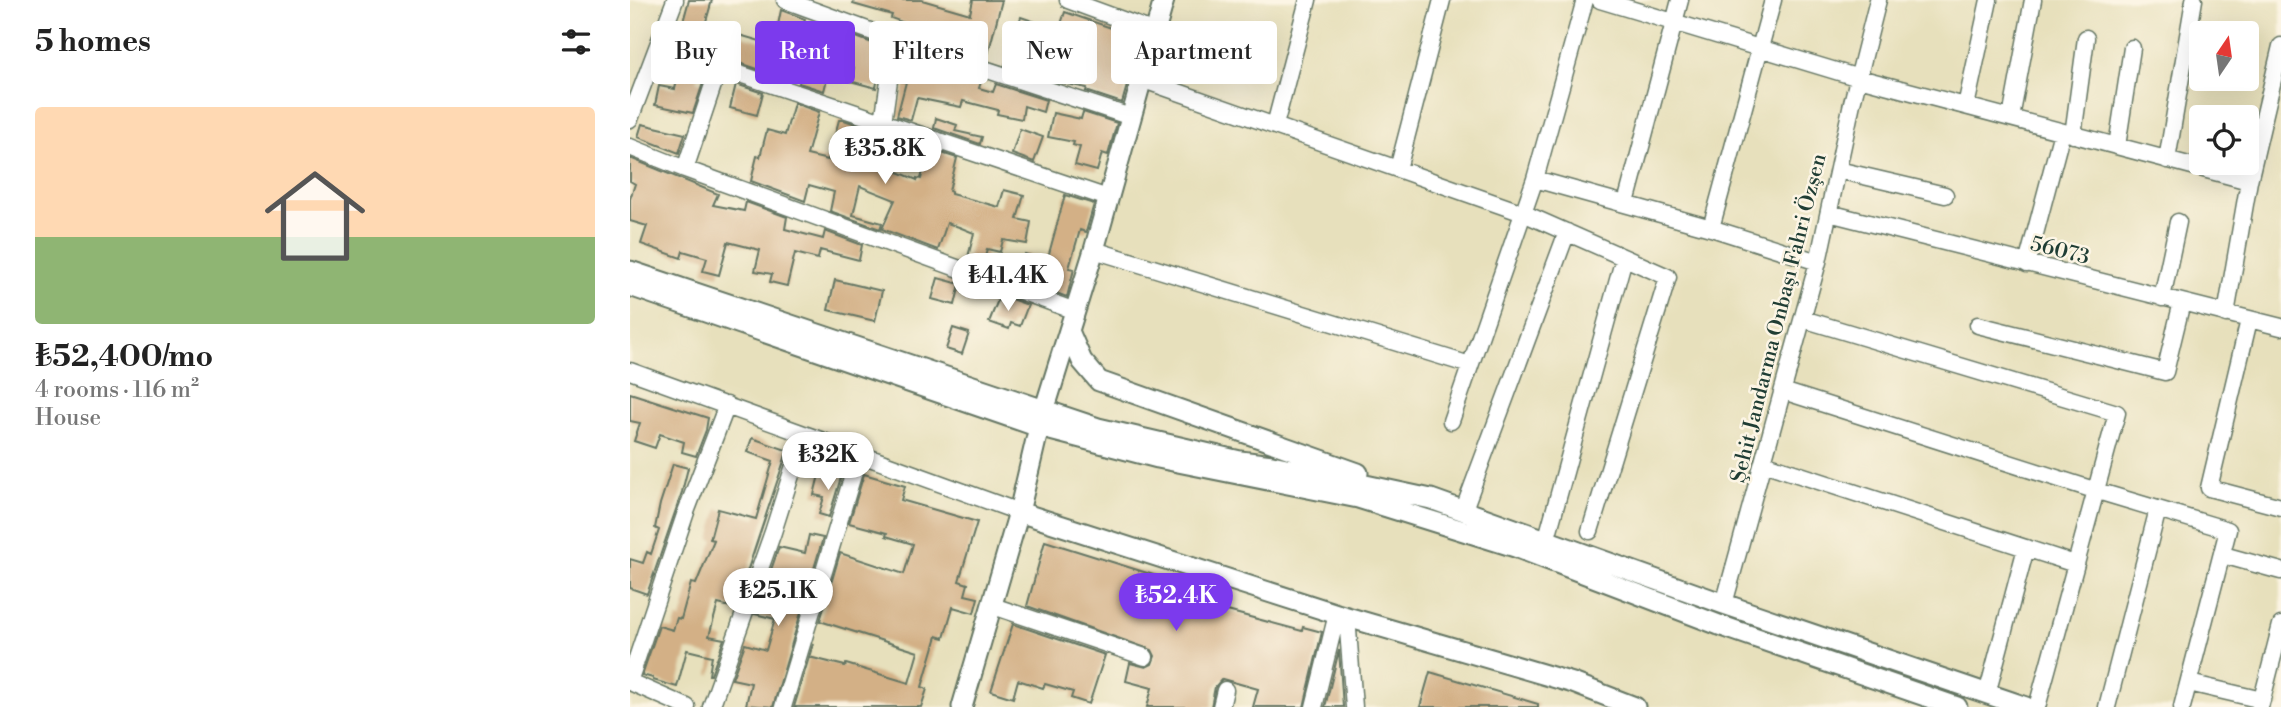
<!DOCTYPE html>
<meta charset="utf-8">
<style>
:root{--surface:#fff;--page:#f2f2f2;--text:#222;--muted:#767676;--accent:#7c3aed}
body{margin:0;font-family:"Libre Bodoni",serif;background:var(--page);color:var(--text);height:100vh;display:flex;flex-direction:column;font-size:26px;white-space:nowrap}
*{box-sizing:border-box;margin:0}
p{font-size:23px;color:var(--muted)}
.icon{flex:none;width:38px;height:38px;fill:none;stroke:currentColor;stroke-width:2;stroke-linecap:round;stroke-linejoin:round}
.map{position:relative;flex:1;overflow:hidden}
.details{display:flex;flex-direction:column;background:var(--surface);width:630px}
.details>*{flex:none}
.guide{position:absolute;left:21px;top:21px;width:665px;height:63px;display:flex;gap:14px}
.needle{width:46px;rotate:13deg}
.buttons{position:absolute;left:1559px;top:21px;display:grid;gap:14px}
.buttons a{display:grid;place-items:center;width:70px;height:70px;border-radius:7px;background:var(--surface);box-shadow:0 7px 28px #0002;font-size:35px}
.price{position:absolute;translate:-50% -60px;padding:0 16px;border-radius:24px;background:#fff;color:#222;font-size:23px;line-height:46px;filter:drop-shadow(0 2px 4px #0008)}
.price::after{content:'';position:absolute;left:50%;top:42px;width:21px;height:16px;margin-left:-10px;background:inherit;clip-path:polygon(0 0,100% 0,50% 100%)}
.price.active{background:var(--accent);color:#fff}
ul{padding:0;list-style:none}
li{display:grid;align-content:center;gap:14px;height:371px;padding:0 35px}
li span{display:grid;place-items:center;height:217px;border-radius:7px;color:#555}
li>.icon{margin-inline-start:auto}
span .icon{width:126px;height:126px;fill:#fffc;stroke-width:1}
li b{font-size:30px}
h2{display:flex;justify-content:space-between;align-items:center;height:84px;padding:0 35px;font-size:30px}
.chip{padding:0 24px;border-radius:7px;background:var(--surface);box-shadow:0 7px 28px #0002;font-size:24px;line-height:63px}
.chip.active{background:var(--accent);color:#fff}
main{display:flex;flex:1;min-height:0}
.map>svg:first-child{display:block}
</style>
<main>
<section class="details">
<h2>5 homes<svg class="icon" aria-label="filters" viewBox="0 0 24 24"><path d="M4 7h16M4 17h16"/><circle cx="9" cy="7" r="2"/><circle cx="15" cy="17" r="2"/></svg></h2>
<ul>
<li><span style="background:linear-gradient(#ffd9b3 60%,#8fb573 0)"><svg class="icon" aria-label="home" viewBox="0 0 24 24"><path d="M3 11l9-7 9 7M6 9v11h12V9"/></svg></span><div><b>₺52,400/mo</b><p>4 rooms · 116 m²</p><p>House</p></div></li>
</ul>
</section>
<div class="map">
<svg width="1651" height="707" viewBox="0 0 1651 707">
<rect width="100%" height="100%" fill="#fcf5e5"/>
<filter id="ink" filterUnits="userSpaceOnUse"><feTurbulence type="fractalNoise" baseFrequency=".0143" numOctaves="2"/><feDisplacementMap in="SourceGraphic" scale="14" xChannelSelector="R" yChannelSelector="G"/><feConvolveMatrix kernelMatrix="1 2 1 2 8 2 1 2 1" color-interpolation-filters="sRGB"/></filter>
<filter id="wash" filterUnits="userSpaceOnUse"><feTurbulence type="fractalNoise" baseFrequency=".00686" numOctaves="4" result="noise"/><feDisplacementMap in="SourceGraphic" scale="28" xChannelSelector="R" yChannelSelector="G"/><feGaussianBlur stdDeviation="1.57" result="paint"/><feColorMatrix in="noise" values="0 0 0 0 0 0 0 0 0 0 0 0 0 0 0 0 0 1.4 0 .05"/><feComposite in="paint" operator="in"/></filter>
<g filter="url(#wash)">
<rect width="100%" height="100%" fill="#e7e0bc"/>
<g id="blocks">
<path fill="#d3b086" d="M 59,0 L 82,0 L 75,25 L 144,45 L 151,10 L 175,19 L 173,27 L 164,26 L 159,49 L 167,51 L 160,80 L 92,57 L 73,54 L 66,81 L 73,83 L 63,113 L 25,105 L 29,86 L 45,89 L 49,73 L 52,74 L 60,43 L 48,40 Z
M 224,0 L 292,0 L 340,14 L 343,0 L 372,0 L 358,54 L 349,52 L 348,56 L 299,40 L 301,33 L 261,18 L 262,15 L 223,4 Z
M 435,12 L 496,33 L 495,36 L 510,40 L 492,103 L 456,91 L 457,88 L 432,83 L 435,64 L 402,55 L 397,72 L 375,65 L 391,17 L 429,30 Z
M 207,30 L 253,47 L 246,88 L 220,81 L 224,68 L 198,60 Z
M 274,53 L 352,79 L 349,88 L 363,92 L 366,84 L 416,100 L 413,112 L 394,106 L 392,119 L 367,114 L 368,110 L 333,101 L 331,107 L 287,98 L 281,120 L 267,116 L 276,82 L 270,81 Z
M 172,72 L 197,79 L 194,91 L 169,83 Z
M 106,84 L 133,93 L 127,115 L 100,108 Z
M 164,103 L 189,112 L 177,155 L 198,160 L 209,120 L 214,120 L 262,136 L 256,167 L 287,180 L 287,178 L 291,179 L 299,149 L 327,158 L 319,191 L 321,192 L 321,194 L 369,207 L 374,190 L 394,195 L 387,219 L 401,222 L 397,244 L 373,240 L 370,252 L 357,249 L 353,266 L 337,261 L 344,233 L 329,227 L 317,223 L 308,250 L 252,229 L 265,200 L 230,186 L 223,215 L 252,223 L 250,229 L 200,211 L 204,192 L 179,185 L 175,201 L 121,181 L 127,156 L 130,157 L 137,130 L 155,135 Z
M 453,112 L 487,123 L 478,155 L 472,153 L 467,171 L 445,165 L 450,147 L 443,145 L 444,142 L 418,137 L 423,113 L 451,119 Z
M 306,118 L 327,125 L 325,131 L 352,137 L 350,144 L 304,128 Z
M 12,124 L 55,134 L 49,153 L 8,137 Z
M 390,129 L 413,137 L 404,162 L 382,154 Z
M 0,158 L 88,194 L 83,205 L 114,211 L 116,202 L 157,217 L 155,229 L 193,239 L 195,231 L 232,245 L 229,260 L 190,250 L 188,259 L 165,253 L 157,286 L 140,282 L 142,274 L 125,271 L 130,250 L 98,242 L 89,275 L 73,271 L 77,258 L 53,251 L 51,258 L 11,244 L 17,226 L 0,221 L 0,199 L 5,184 L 0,181 Z
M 435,195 L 464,204 L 456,232 L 450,230 L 439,268 L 444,269 L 437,297 L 388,279 L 395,254 L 417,261 Z
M 308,278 L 330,284 L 325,305 L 302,299 Z
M 205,280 L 252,291 L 245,321 L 198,310 Z
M 370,295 L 398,305 L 390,326 L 381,323 L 379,329 L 359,322 Z
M 323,328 L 339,333 L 332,354 L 316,349 Z
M 0,393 L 78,418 L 76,430 L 66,456 L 52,452 L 54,442 L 30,434 L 25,448 L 4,441 L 10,423 L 0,421 Z
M 122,438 L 156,450 L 158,449 L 105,608 L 88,604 L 79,636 L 94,639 L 81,675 L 79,675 L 82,656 L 57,650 L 47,687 L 23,680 L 23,678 L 12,675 L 29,626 L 43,630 L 47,618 L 51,619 L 61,583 L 66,584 L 84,540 L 80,539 L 88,509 L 126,519 L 143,461 L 117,452 Z
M 43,464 L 58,468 L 52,492 L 17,594 L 0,588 L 0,559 L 13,563 L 17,552 L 21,554 L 29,530 L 25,528 L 30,504 Z
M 204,472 L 212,474 L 199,517 L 189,514 L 194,497 L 184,495 L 189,475 L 202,479 Z
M 234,474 L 275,486 L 271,500 L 347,522 L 329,581 L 338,584 L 335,595 L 348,598 L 344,613 L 323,607 L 314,638 L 307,636 L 292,687 L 297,689 L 291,707 L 164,707 L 183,644 L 179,657 L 215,666 L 216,664 L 279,683 L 288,652 L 190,621 L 210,553 L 274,574 L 283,544 L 256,536 L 257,533 L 219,523 Z
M 179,535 L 193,538 L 143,707 L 116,705 L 121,683 L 102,679 L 115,644 L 136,650 L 145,619 L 125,614 L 135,585 L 131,600 L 157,607 L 166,575 L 141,570 L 149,547 L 175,553 Z
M 415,541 L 530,577 L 528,587 L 576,600 L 575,605 L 672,631 L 673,627 L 692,632 L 674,707 L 623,707 L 628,689 L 592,679 L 585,687 L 581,707 L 517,707 L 522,688 L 496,681 L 500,663 L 516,667 L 522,664 L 525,656 L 522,650 L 397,606 Z
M 383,624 L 475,655 L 459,704 L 441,698 L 443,692 L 415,684 L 413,688 L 388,680 L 383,698 L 361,691 Z
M 709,650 L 713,707 L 695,707 Z
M 800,672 L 908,704 L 908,707 L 790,707 Z"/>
</g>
</g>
<g filter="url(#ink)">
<use href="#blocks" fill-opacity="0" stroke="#657664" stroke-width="2"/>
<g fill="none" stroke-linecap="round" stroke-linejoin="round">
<defs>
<path id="minor" d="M 155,0 L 251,35 L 501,117
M 438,0 L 525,32
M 970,0 L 1229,78 L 1619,181
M 511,79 L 893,213 L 1038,277 L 960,531
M 1336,106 L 1359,0
M 1381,118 L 1403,0
M 0,119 L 45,0
M 253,122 L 265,39
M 645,125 L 678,0
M 1443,135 L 1456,38
M 1487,146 L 1502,48
M 0,147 L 55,169 L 445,311
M 1537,160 L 1564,0
M 55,169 L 89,67 L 478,198
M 768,169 L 812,0
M 1208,170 L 1315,195
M 905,179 L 1081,228 L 1188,262
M 996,203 L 1050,0
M 1199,213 L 1651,327
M 1081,228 L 1143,0
M 464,250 L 840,365
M 1397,264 L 1432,132
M 1532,298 L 1548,222
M 1596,314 L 1619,181 L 1651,46
M 1173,319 L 1487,413 L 1407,707
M 1619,320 L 1579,488 L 1651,507
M 1348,325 L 1535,372 L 1552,302
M 0,371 L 389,512
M 1153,391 L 1464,490 L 1598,530 L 1552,707
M 821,421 L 905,179 L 955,0
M 1133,463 L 1445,564
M 834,509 L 937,232
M 916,541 L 994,258
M 1593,555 L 1651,571
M 1094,604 L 1188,262 L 1222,103 L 1248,0
M 363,606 L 515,657
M 717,617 L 724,707
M 0,679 L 56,512 L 97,405
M 0,682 L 57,707
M 1559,683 L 1632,700
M 1357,694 L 1396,548
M 81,707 L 143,532 L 174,434
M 153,707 L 229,455
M 591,707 L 595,690
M 684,707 L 707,614
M 1477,707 L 1528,509
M 1630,707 L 1651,625"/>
<path id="major" d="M 0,271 L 468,428 L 610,461 L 642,465 L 801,499 L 1094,604 L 1396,707
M 0,286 L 409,427 L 528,458 L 728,498 L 885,547 L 1089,625 L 1327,707
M 439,331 L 452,361 L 469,381 L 728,473
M 389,512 L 707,614 L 943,683 L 1005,707
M 332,707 L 389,512 L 409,427 L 464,250 L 534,0"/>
</defs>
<use href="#minor" stroke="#657664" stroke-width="19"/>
<use href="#major" stroke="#657664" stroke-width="23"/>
<use href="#minor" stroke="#fff" stroke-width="16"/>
<use href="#major" stroke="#fff" stroke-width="19"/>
</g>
</g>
<g text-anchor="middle" stroke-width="5" stroke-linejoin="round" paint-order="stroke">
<g font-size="21" fill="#1f3d34" stroke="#fcf5e5">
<text transform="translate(1430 250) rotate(14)" y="7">56073</text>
<text transform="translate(1148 318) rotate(-76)" y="7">Şehit Jandarma Onbaşı Fahri Özşen</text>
</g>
</g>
</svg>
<div class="buttons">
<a><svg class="needle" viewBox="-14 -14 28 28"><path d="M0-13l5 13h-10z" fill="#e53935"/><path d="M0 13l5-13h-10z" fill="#767676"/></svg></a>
<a><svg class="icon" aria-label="locate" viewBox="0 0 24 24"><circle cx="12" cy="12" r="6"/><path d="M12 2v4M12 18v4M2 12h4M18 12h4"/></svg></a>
</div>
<b class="price" style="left:255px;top:186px">₺35.8K</b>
<b class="price" style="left:378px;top:313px">₺41.4K</b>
<b class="price" style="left:198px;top:492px">₺32K</b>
<b class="price" style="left:148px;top:628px">₺25.1K</b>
<b class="price active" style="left:546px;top:633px">₺52.4K</b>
<div class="guide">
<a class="chip">Buy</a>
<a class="chip active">Rent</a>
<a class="chip">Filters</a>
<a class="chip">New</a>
<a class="chip">Apartment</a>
</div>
</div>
</main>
